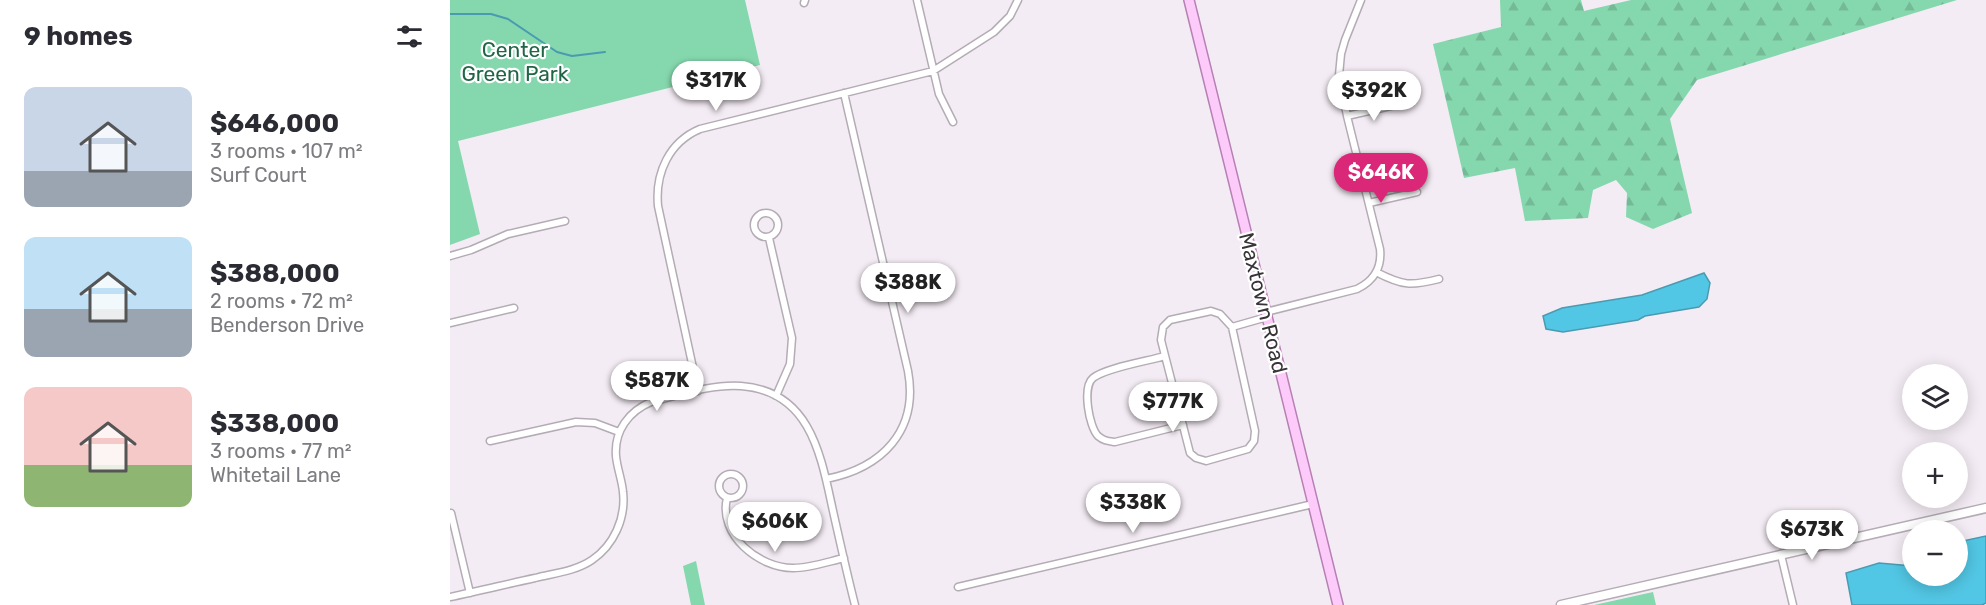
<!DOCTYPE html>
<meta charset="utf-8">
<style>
:root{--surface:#fff;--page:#f7f7f7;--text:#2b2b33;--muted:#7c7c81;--accent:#db2777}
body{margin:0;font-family:Rubik,sans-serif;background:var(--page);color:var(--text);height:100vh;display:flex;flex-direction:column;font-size:22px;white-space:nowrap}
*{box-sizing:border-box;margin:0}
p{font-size:20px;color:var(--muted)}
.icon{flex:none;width:33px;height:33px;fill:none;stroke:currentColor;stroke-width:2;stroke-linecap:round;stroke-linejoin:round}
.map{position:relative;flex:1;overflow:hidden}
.panel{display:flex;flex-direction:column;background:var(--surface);width:450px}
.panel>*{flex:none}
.buttons{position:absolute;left:1452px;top:364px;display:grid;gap:12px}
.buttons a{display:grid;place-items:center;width:66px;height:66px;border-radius:50%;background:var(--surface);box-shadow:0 3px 15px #0003;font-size:30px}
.price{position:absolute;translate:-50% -51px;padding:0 14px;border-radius:21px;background:#fff;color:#222;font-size:20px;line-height:39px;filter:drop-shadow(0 2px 3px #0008)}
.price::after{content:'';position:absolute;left:50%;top:36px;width:18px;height:14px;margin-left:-9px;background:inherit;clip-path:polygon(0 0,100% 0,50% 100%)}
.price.current{background:var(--accent);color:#fff}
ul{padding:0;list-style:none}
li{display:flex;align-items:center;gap:18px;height:150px;padding:0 24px}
li span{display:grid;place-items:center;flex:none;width:168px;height:120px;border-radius:12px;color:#555}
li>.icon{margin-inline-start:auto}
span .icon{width:72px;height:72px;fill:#fffc;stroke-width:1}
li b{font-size:26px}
h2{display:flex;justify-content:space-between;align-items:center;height:72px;padding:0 24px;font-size:26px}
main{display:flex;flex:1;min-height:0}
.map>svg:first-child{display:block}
</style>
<main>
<section class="panel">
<h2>9 homes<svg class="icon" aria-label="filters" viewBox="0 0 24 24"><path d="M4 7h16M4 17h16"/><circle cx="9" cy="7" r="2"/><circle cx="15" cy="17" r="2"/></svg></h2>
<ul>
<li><span style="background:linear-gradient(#c9d6e8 70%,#9aa5b1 0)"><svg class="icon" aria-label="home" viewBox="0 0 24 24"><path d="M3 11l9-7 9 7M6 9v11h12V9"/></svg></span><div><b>$646,000</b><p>3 rooms · 107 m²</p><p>Surf Court</p></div></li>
<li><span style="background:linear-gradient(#bfe0f5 60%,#9aa5b1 0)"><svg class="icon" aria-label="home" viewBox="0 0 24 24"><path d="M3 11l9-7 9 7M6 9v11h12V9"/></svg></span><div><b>$388,000</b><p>2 rooms · 72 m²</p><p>Benderson Drive</p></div></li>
<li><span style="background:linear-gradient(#f6c9c9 65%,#8fb573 0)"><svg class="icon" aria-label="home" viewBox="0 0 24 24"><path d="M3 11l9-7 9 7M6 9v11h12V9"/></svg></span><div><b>$338,000</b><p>3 rooms · 77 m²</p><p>Whitetail Lane</p></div></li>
</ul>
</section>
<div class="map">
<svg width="1536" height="605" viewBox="0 0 1536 605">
<defs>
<pattern id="forest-firs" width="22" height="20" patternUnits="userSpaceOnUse" patternTransform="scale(1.5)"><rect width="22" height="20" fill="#85d8ae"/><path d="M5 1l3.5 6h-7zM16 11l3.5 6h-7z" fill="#74ba96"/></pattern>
</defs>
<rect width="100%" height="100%" fill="#f4ecf4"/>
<path fill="url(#forest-firs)" d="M 1050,0 L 1131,0 L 1134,11 L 1181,0 L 1507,0 L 1247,80 L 1220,119 L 1242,213 L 1203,229 L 1176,217 L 1177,193 L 1166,180 L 1143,190 L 1138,218 L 1075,221 L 1065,168 L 1014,178 L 983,44 L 1051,27 Z"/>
<path fill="#85d8ae" d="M 0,0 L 295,0 L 310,65 L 8,141 L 30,234 L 0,245 Z
M 246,561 L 255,605 L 241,605 L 233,566 Z
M 1203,592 L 1206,605 L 1144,605 Z"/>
<path fill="#52c7e5" stroke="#4a9bb1" stroke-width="1.5" d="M 1254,273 L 1260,283 L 1257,299 L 1249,307 L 1195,316 L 1188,320 L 1113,332 L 1096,329 L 1093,316 L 1112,308 L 1192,295 Z
M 1536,536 L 1536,603 L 1532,605 L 1402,605 L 1396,573 L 1429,563 L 1462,566 L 1462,576 L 1508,576 L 1508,542 Z"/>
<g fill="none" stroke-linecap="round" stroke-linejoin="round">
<path stroke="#4a9bb1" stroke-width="2" d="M 0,14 L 41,14 L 58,19 L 107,52 L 122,56 L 155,52"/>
<defs>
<path id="minor" d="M 467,0 L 489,94 L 503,122
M 354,3 L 355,0
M 897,116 L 945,105
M 919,203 L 967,192
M304 225a12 12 0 1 1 24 0a12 12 0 1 1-24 0Z
M 319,238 L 342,338 L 340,364 L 326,396
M 0,256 L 21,250 L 58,234 L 115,221
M 926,272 C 953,286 961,286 989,279
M 816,312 L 907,289 C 924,281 932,267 930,249 L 897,116 L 889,75 L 891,54 L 895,40 L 911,0
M 0,323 L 64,308
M 782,327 L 805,431 L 804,441 L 798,449 L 756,461 L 746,458 L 740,453 L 711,340 L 713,327 L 720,320 L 761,311 L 770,314 L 782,327 L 817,317
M 715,356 C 698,361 655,368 643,378 C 632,387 639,427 648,436 C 654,441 658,441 665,442 L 733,425
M 248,391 L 208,206 C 205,173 219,142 250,129 L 483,71 L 544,32 L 560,16 L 568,0
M 40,441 L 126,422 L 145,423 L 169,432
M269 486a12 12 0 1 1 24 0a12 12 0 1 1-24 0Z
M 376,479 C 432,468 469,431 458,371 L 394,93
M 277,498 C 268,535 309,568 343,568 C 360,568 377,562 394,558
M 1,513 L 20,593
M 1331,555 L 1343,605
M 508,587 L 863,504
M 0,597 C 29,591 57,584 85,578 C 105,573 126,571 142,560 C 164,545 176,518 173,492 C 172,480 167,468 166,456 C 164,431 179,411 201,402 C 230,395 261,384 291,386 C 361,391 371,456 383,511 C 390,542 397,574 405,605"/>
<path id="secondary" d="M 1111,605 L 1536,508"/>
<path id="primary" d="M 739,0 L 888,605"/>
</defs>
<use href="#minor" stroke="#b4acb4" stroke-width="9"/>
<use href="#secondary" stroke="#b4acb4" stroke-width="11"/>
<use href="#primary" stroke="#b780b4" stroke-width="12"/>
<use href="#minor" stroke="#fff" stroke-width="6"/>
<use href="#secondary" stroke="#fff" stroke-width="8"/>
<use href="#primary" stroke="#fdcbfa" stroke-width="9"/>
</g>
<g text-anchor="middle" stroke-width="4.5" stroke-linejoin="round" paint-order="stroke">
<g font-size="21" fill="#206546" stroke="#fff">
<text x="65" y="57">Center<tspan x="65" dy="24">Green Park</tspan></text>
</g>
<g font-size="21" fill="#383538" stroke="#fff">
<text transform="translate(813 303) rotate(76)" y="7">Maxtown Road</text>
</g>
</g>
</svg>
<div class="buttons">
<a><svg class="icon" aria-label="layers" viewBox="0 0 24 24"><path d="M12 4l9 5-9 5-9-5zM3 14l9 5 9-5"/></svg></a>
<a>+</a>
<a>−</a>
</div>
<b class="price" style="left:266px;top:112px">$317K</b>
<b class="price" style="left:924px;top:122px">$392K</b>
<b class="price current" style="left:931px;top:204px">$646K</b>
<b class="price" style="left:458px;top:314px">$388K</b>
<b class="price" style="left:207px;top:412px">$587K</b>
<b class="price" style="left:723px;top:433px">$777K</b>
<b class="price" style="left:683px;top:534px">$338K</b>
<b class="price" style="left:325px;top:553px">$606K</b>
<b class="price" style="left:1362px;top:561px">$673K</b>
</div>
</main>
